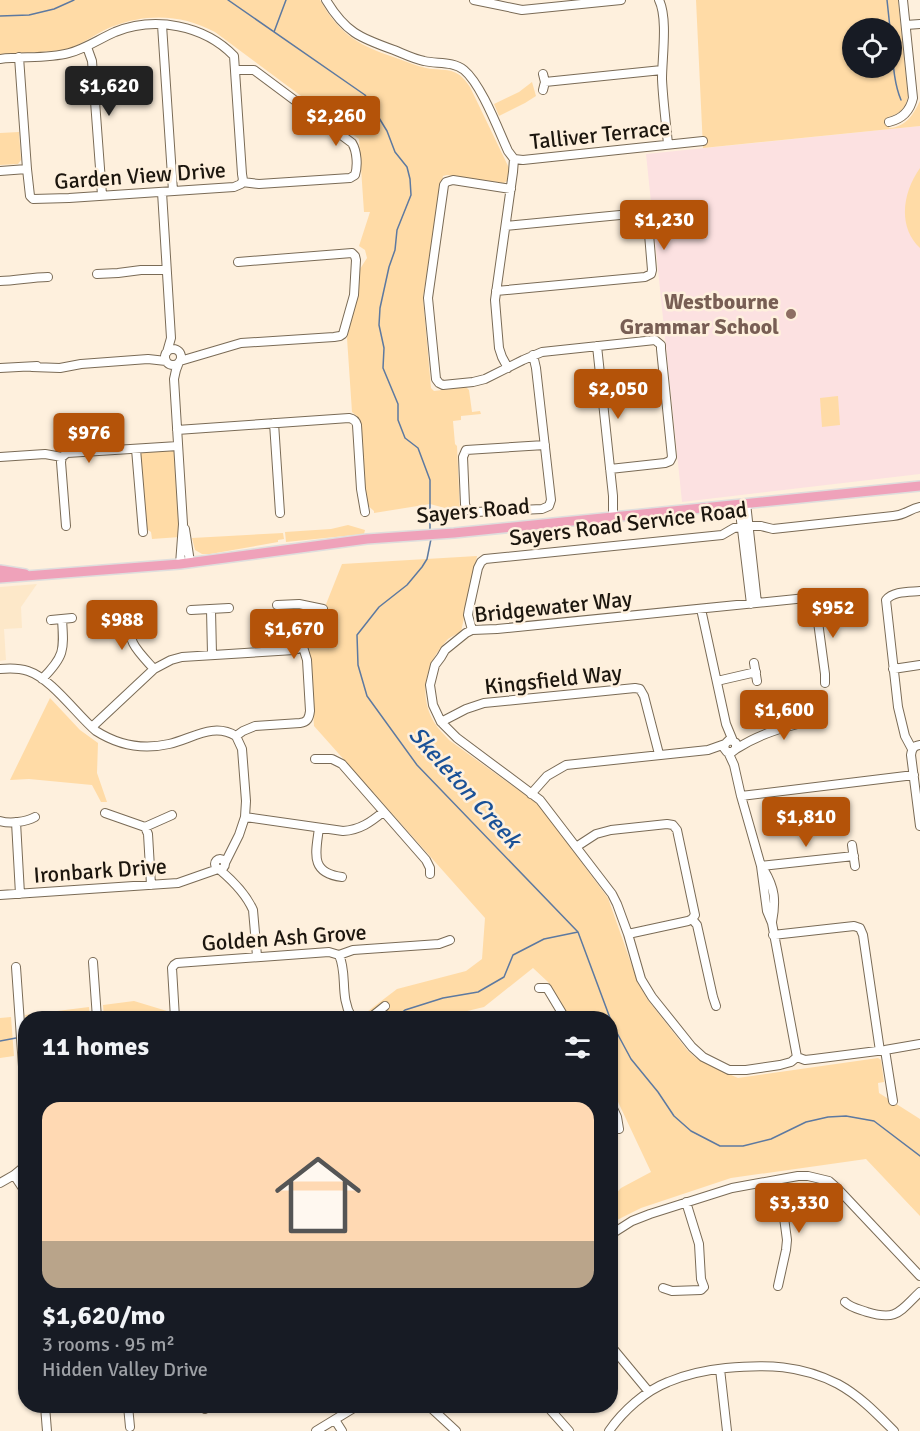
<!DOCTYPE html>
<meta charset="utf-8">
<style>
:root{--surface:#171b24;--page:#20242c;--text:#f1f3f6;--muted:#9ea1a6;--line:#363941;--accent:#b45309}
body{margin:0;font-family:Signika,sans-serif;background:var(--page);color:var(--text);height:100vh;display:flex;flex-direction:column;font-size:22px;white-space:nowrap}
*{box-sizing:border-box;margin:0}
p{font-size:20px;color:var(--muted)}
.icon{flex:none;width:33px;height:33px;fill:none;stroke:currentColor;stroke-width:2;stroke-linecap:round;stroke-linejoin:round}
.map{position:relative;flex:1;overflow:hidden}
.details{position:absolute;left:18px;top:1011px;width:600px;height:402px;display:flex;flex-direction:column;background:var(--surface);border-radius:24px;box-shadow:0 2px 4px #0004}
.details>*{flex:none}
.tools{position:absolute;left:842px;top:18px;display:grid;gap:12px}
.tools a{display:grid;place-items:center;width:60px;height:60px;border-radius:50%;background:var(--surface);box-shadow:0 2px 4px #0004;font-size:30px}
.price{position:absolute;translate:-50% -51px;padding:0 14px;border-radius:6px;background:var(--accent);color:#fff;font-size:20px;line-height:39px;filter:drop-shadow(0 2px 3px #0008)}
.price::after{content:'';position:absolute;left:50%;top:36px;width:18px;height:14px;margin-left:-9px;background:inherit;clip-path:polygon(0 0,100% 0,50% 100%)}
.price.selected{background:#222;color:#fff}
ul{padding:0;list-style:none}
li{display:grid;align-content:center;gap:12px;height:318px;padding:0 24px}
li+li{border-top:2px solid var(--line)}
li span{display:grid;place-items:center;height:186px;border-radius:18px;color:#555}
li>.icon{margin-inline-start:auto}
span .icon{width:108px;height:108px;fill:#fffc;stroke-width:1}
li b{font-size:26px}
h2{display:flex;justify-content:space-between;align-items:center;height:72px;padding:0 24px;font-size:26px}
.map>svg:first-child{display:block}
</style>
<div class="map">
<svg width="920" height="1431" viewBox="0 0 920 1431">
<rect width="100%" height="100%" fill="#fef0dd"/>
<path fill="#fde8c9" d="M 37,584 L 21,607 L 22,628 L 4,629 L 6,660 L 0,661 L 0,587 Z"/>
<path fill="#fce1e1" d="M 920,126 L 920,474 L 682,502 L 646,154 Z"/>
<path fill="#ffdba6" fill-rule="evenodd" d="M 0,0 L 320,0 C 341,37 361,46 399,59 C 408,62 417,66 426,68 C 446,72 456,65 470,87 L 509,168 L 507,181 L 504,183 L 447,175 L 443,176 L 423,297 L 431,388 L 434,391 L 466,387 L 469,390 L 472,412 L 480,411 L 481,414 L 461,416 L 461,420 L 453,421 L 455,444 L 457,446 L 460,512 L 430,504 L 374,513 L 374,511 L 366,504 L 360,419 L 352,412 L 347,338 L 358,292 L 360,269 L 367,258 L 365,250 L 359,246 L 370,212 L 364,212 L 359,139 L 215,32 C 182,14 146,13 111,27 C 95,34 82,45 65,50 L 0,55 Z
M 696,0 L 898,0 L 908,96 C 906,108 900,114 888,117 L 889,128 C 906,127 913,115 920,101 L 920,126 L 703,148 ZM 852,28 L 891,28 L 891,68 L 852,68 Z
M 532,82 L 536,96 L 525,103 L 499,116 L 494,104 L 519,92 Z
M 19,132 L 21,160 L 18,164 L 0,165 L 0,133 Z
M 920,168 L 920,248 C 897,226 903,192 920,168 Z
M 838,396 L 840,425 L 822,427 L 820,398 Z
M 171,449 L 175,453 L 180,537 L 152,539 L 151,532 L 145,528 L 140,454 L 146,451 Z
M 348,525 L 365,530 L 364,534 L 286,542 L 285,532 L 331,529 Z
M 283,533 L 284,539 L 278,540 L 278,542 L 210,554 L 202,554 L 195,550 L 192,538 Z
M 477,556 L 461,632 C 457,634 452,636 448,639 C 446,641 444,644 442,646 C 425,667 419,697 434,722 C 438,729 444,734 449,740 L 539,805 L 608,898 L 638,983 L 648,1000 L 688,1051 L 696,1058 L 713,1067 L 738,1078 L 878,1058 L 881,1060 L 884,1082 L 878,1083 L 879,1093 L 920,1119 L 920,1216 L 866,1159 L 731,1178 L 641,1208 L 611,1223 L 611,1199 L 621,1188 L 651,1172 L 611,1087 L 610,1018 L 570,1018 L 548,982 L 533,968 L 484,1007 L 438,1018 L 359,1018 L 397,989 L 466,971 L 482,959 L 485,918 L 314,726 L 309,647 L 342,564 Z
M 50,698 L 80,730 L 98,743 L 97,773 L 107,802 L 101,802 L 92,785 L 29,779 L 10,780 Z
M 134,1001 L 167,1011 L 167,1018 L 104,1018 L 103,1005 Z
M 89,1007 L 90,1018 L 26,1018 L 25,1015 Z
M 11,1017 L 14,1056 L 0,1058 L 0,1018 Z"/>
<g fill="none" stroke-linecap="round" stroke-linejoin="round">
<path stroke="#5d79a0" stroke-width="1.5" d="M 228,0 L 365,95 L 387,131 L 395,152 L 407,167 L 410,179 L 411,195 L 397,230 L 395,250 L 389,267 L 380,308 L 379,325 L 384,348 L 383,368 L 398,404 L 398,420 L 405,438 L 418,448 L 430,480 L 430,531
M 887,0 L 890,28
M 0,16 L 29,15 L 54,9 L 74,0
M 274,32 L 286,0
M 891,37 C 893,58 893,81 901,100
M 431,539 L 427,559 L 422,567 L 407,585 L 379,607 L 357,635 L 358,665 L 367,696 L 417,765 L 578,932 L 610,1018
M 395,1018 L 405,1010 L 443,998 L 478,992 L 504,977 L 513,955 L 544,939 L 578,932
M 610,1020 L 631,1059 L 658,1092 L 674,1116 L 691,1131 L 720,1146 L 743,1146 L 771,1139 L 806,1122 L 828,1117 L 846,1116 L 874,1121 L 920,1156
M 0,1041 L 16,1038"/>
<defs>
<path id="minor" d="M 326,0 C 345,32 360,38 394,50 C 404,54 414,59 424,61 C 437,64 453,61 464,70 C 481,84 498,129 508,151 L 514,159 L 523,160 L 703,141
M 474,0 L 522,10 L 621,0
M 659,0 C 668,18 662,58 662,79 C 663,101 666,123 668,144
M 162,25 L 173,191
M 906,25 L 920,24
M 87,47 L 92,61 L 102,195
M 0,59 C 22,56 47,59 69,53 C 85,49 99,39 115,32 C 155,16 204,25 234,56 L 242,174 L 243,180 L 241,184 L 234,187 L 69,198 L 33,199 L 30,196 L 27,169 L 19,57
M 235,70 L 254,70 L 352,143 C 357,151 358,166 355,175 L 350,178 L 259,184 L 242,182
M 545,82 L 662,70
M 543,90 L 545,82 L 543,74
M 889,122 C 902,119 910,111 913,98 L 903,0
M 0,171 L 27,169
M 511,189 L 453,180 L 446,182 L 444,185 L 428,298 L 436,379 L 439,383 L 443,385 L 473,382 L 485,379 L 523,360 L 542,352 L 655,340 L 661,345 L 661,349 L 672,457 L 670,461 L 665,463 L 610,469
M 162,192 L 171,338 L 167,352
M 97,274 L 118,273 L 141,270 L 166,270
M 0,281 C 16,281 31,277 48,277
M 496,291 L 645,277 L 651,274 L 652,270 L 648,222 L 645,215 L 641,213 L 506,226
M 597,346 L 613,496 L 613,517
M165 357a8 8 0 1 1 16 0a8 8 0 1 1-16 0Z
M 533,355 L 536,368 L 551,500 L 549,506 L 542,509 L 475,512 L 467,510 L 465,504 L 463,457 L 466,450 L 545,445
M 180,361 L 241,343 L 334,337 L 340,336 L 343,334 L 354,295 L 356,260 L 355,256 L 352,253 L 238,262
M 179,362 L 176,370 L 174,379 L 183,524 L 180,564
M 32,367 L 60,368 L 81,364 L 148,359 L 166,361
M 0,368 L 37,366
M 508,368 L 502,357 L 499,348 L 495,300 L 513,172 L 514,159
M 274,423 L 280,513
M 177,430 L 349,418 C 354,419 356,421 357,425 L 361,489 L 365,512
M 136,449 L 143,532
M 0,457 L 45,454 L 62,457 L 67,453 L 178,446
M 62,457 L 61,462 L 66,526
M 746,503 L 757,603
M 739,504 L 751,604
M 185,529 L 190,562
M 277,605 L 299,604 L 323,609
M 701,609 L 726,724 L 733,741
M 191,610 L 229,608
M 211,610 L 212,654
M 127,615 C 130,645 134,647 154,669
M 117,616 L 140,614
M 51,620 L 72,618
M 472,630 L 468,615 L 469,609 L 478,568 L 481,562 L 485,559 L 722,535 L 734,528 L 749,526 L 761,526 L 773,529 L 893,516 C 906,515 909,509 920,507
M 754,663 L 757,681
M 0,669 C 10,668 19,668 28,671 C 52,679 76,714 96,731 C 118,745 143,750 169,744 C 192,739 213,722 236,736 L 243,731 L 255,726 L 300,723 C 307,722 309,719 310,711 L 307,660 L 303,647 C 314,637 314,622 314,608
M 893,669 L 920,665
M 42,679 C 65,656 64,650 62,619
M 717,681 L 756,672
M 441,722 L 466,709 L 484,703 L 635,688 L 640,689 L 644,696 L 659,754
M 92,727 L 154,669 L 171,660 L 182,657 L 294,650 L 303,647
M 920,745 C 913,746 912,749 911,755 L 920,826
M 736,749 C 759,734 784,727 810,721
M 912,749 L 905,736 L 898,707 L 886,600 C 893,591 909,592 920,591
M 728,752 L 734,765 L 741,796 L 761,866 L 767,911 L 772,923 L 797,1057
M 315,759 L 332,759 L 342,764 L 426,860 L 430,868 L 430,874
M 531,794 L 547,776 L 566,765 L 708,750 L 725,744 L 729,740 L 733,741 L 736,743 L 736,749 L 732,752 L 727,752 L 724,748 L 725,744
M 741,796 L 914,775
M 105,813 L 145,827 L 148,834 L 151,885
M 245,817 L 343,831 C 360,830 371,822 383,812
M 0,821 C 10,824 26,822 35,817
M 16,822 L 20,894
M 145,827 L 172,815
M 319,828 C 316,852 309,873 342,877
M 852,845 L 855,866
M 576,847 L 596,834 L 611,830 L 667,824 L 673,825 L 677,830 L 695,915 L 692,919 L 688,921 L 628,934
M215 864a5 5 0 1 1 10 0a5 5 0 1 1-10 0Z
M 225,863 L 239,835 L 245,817 L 246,801 L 242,749 L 236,736
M 761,866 L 854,856
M 220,870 C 233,881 246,894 253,910 L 257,956
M 764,870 C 775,888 776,901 772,922
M 0,895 L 178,883 L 218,869
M 692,919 L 697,925 L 713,997 L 716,1006
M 773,935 L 854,926 L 860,928 L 863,935 L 880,1051
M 339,955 C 348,975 339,996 352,1018
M 93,962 L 97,1018
M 16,967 L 26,1109
M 539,988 L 547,988 L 565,1018
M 175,1018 L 172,968 L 174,965 L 177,963 L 329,952 L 339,955 L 353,950 L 439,944 L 450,940
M 370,1018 L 385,1006
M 885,1050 L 893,1101
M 797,1057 L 791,1062 L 780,1065 L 746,1070 L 729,1070 L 703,1057 L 692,1047 L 652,997 L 641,979 L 628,934 L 617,904 L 612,894 L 540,800 L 457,738 L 441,722 L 433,705 L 430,685 L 435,665 L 441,657 L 445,650 L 466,633 L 472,630 L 497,629 L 806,598 L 813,600 L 816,607 L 825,674 L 825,683
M 797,1057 L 805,1060 L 814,1059 L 885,1050 L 920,1044
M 610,1102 L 617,1117 L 619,1129
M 14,1175 L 26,1193
M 0,1183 L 14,1175 L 26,1165
M 610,1235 L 632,1221 L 650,1214 L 732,1188 L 798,1176 L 808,1176 L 829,1181 L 837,1188 L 920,1276
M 778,1286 L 786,1250 L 787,1240 L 779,1180
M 663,1288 L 672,1291 L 701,1290 L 704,1287 L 701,1279 L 699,1244 L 686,1202
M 845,1302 C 851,1308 859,1309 867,1312 C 897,1321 899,1312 920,1292
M 610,1345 L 649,1392
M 720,1369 L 727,1431
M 45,1406 L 47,1431
M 128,1406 L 130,1427
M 204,1406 L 205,1409
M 429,1406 L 456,1431
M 547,1406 L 569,1431
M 335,1420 L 342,1431
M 316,1431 L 357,1406
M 609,1431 C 623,1411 645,1391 668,1382 C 687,1374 706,1370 726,1368 C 766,1364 801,1365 838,1384 C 860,1396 877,1414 894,1431"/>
<path id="major" d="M 0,570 L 25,574
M 0,578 L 180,564 L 367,539 L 454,533 L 920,486"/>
</defs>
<use href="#minor" stroke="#7a6b56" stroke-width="10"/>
<use href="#major" stroke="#dfdedd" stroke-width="12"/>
<use href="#minor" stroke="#fff" stroke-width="8"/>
<use href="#major" stroke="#efa2ba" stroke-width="9"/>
</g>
<circle fill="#8d6e63" stroke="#fef0dd" stroke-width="2" cx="791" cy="314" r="6"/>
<g text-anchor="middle" stroke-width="5" stroke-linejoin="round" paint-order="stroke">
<g font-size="22" fill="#1c160e" stroke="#fef0dd">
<text transform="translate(600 134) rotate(-6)" y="8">Talliver Terrace</text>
<text transform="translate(140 175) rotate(-4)" y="8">Garden View Drive</text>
<text transform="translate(473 510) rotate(-5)" y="8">Sayers Road</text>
<text transform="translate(628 523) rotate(-7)" y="8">Sayers Road Service Road</text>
<text transform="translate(553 606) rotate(-6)" y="8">Bridgewater Way</text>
<text transform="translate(553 679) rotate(-6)" y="8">Kingsfield Way</text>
<text transform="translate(100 870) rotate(-4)" y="8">Ironbark Drive</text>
<text transform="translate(284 937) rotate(-4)" y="8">Golden Ash Grove</text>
</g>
<g font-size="22" font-weight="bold" fill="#785e54" stroke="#fef0dd" text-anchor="end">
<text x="779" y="309">Westbourne<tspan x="779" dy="25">Grammar School</tspan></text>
</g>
<g font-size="24" font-style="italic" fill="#1a5197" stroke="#fef0dd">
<text transform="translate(465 787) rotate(48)" y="8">Skeleton Creek</text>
</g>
</g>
</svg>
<div class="tools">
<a><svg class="icon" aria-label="locate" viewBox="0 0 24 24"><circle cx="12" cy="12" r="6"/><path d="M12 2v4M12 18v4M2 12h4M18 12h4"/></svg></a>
</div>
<b class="price selected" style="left:109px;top:117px">$1,620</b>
<b class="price" style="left:336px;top:147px">$2,260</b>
<b class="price" style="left:664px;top:251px">$1,230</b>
<b class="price" style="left:618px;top:420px">$2,050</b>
<b class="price" style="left:89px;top:464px">$976</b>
<b class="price" style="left:833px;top:639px">$952</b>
<b class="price" style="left:122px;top:651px">$988</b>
<b class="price" style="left:294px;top:660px">$1,670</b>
<b class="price" style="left:784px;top:741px">$1,600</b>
<b class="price" style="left:806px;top:848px">$1,810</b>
<b class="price" style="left:799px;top:1234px">$3,330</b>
<section class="details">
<h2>11 homes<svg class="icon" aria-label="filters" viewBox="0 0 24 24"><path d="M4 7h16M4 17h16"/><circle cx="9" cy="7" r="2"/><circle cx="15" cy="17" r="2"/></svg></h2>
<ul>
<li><span style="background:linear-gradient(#ffd9b3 75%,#b9a48a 0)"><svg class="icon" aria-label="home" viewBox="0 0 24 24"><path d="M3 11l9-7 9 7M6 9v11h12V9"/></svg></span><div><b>$1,620/mo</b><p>3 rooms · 95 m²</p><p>Hidden Valley Drive</p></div></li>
</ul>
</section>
</div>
